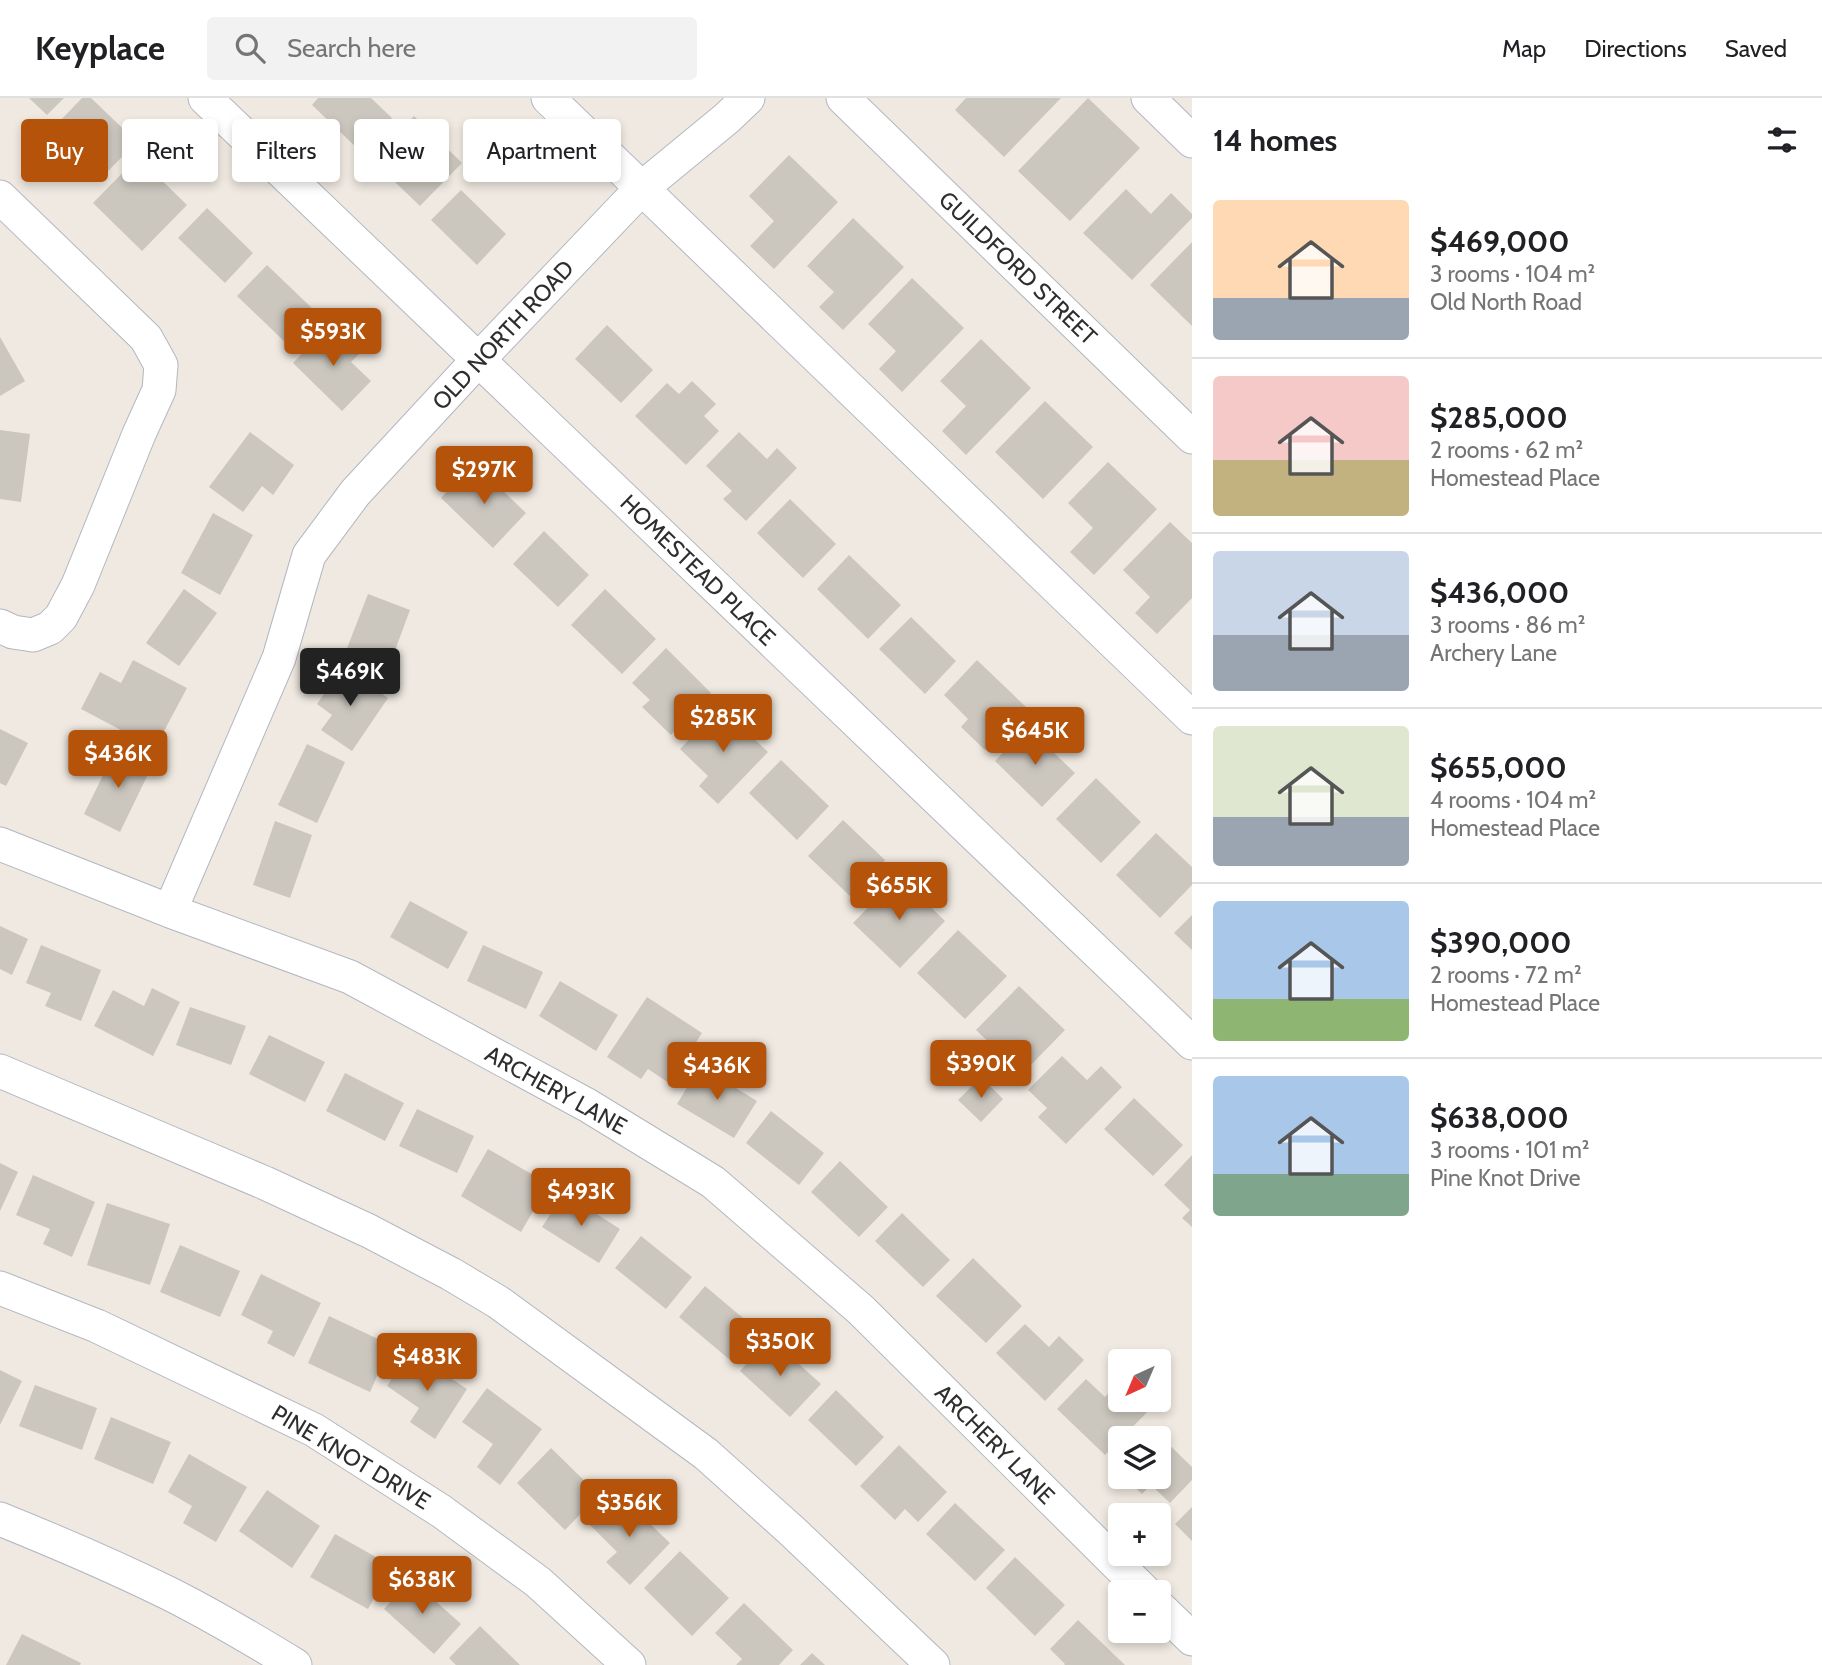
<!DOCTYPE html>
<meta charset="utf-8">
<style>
:root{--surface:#fff;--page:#f2f2f2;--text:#202124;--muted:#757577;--line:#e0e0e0;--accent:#b45309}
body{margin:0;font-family:Cabin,sans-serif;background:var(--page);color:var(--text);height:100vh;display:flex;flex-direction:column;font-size:26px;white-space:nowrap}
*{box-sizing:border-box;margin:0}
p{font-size:23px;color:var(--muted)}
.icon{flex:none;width:38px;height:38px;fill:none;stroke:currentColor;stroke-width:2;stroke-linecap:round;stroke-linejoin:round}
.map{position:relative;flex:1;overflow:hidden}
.side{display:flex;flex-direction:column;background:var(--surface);width:630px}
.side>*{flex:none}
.hud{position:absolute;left:21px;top:21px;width:665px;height:63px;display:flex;gap:14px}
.needle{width:46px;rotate:224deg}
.buttons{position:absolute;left:1108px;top:1251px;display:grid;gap:14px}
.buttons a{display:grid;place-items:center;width:63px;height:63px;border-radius:7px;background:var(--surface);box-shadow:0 4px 10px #0003;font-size:35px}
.price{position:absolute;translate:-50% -60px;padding:0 16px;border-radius:7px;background:var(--accent);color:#fff;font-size:23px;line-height:46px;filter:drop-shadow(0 2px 4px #0008)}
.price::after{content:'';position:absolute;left:50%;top:42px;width:21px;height:16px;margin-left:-10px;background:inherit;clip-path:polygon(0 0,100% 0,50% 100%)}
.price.selected{background:#222;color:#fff}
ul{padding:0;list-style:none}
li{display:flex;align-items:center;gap:21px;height:175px;padding:0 21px}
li+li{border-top:2px solid var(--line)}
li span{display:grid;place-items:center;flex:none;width:196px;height:140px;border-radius:7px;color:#555}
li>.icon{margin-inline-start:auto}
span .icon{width:84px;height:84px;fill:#fffc;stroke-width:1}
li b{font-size:30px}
h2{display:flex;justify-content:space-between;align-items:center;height:84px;padding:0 21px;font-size:30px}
.pill{padding:0 24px;border-radius:7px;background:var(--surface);box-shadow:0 4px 10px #0003;font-size:24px;line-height:63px}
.pill.selected{background:var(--accent);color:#fff}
header{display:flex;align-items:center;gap:42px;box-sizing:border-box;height:98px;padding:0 35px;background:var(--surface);border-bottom:2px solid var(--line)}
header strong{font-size:33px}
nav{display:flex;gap:38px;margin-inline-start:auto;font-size:24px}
.search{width:490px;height:63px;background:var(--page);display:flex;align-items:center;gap:18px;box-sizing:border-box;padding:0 24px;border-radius:7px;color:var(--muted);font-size:26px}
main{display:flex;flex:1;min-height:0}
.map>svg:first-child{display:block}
</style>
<header>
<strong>Keyplace</strong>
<div class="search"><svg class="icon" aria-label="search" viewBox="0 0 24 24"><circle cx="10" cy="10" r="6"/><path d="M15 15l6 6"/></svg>Search here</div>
<nav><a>Map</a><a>Directions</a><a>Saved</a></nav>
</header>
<main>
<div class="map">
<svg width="1192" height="1567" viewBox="0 0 1192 1567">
<rect width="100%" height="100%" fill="#efe9e1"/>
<path fill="#cbc7bf" d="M 29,0 L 64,0 L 47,17 Z
M 82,0 L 91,0 L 137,44 L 106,75 L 56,27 Z
M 318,0 L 371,0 L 392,20 L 360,53 L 312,7 Z
M 966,0 L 1061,0 L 1004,59 L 955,12 Z
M 1088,0 L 1140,50 L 1070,123 L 1018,73 Z
M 414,18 L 462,65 L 420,108 L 372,62 Z
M 789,57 L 838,104 L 774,171 L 750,148 L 774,123 L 749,98 Z
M 138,59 L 187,107 L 142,153 L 93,105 Z
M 1126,91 L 1151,116 L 1171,95 L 1192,116 L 1192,120 L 1132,182 L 1083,135 Z
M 461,92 L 506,136 L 477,167 L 431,122 Z
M 207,110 L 253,155 L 225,185 L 178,140 Z
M 853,120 L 904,169 L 843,232 L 819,209 L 834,194 L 807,168 Z
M 1192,144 L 1192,228 L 1150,187 Z
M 267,167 L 316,214 L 286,245 L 237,198 Z
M 912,180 L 964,230 L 902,294 L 879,271 L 896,253 L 868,226 Z
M 330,227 L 359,256 L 351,264 L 371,283 L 342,313 L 293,265 Z
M 607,227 L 653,272 L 621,305 L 575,261 Z
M 0,239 L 25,283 L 0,298 Z
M 981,241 L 1031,290 L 966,357 L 942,333 L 966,308 L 940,283 Z
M 692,283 L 716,306 L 704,318 L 719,333 L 686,367 L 635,318 L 667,285 L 679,296 Z
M 1045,303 L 1093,349 L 1043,401 L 995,354 Z
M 0,332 L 30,336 L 21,404 L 0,401 Z
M 250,334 L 294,367 L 273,397 L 262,388 L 243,414 L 209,389 Z
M 739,334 L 767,361 L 777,350 L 797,370 L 746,423 L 723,401 L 732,393 L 706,368 Z
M 1108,364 L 1157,411 L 1094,477 L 1070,454 L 1093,430 L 1068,405 Z
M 474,365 L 526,415 L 493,450 L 441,400 Z
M 790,401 L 836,446 L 803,480 L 757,435 Z
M 213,415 L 253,437 L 220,497 L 181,475 Z
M 1170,424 L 1192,445 L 1192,500 L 1157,536 L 1135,515 L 1150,499 L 1123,472 Z
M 544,433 L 589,477 L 558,509 L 513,466 Z
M 849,457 L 901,507 L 868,541 L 817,491 Z
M 184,491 L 217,515 L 179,568 L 146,545 Z
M 605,491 L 656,541 L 622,576 L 571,527 Z
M 368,496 L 410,512 L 387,574 L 344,558 Z
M 911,519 L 956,563 L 925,596 L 879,551 Z
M 666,550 L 711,595 L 671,637 L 642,609 L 650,602 L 632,585 Z
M 133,562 L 187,590 L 155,650 L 81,611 L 100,574 L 121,585 Z
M 977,562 L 1026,609 L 985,652 L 961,629 L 968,621 L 944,597 Z
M 343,568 L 388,600 L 352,653 L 321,632 L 332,617 L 317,606 Z
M 721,609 L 768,654 L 718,706 L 699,688 L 708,678 L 680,651 Z
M 1027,629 L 1075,675 L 1042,709 L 995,663 Z
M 0,631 L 28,645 L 6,688 L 0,685 Z
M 307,646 L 345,664 L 317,725 L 278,707 Z
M 116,651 L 152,668 L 120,734 L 84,716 Z
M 781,662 L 829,708 L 797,742 L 749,695 Z
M 1096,680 L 1141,724 L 1101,765 L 1056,721 Z
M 843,722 L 885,762 L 850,798 L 808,758 Z
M 275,723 L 312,737 L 290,800 L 253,787 Z
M 1156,735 L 1192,769 L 1192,787 L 1160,820 L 1116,777 Z
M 899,778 L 945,823 L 900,870 L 853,825 Z
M 410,803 L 468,834 L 448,871 L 390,839 Z
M 1192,817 L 1192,852 L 1174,835 Z
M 0,828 L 28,841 L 12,877 L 0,871 Z
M 958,832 L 1007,878 L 965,921 L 917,875 Z
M 41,847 L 101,872 L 81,923 L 45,908 L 51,895 L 26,885 Z
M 483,847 L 543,874 L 526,911 L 467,883 Z
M 560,883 L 618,917 L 596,953 L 539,918 Z
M 1019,888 L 1065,932 L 1022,976 L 976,932 Z
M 152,890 L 180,904 L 153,958 L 94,928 L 113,892 L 144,908 Z
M 647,899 L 702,935 L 669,985 L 648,971 L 641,981 L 607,959 Z
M 190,909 L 246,928 L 231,967 L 176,947 Z
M 269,937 L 325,964 L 305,1004 L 249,976 Z
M 1062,958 L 1087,982 L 1101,968 L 1122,989 L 1066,1046 L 1038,1019 L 1047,1010 L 1028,992 Z
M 700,968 L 757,1003 L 734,1040 L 677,1006 Z
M 345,975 L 404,1005 L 385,1043 L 326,1013 Z
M 981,979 L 1003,1001 L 981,1024 L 958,1002 Z
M 1134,1000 L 1183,1047 L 1153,1078 L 1104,1031 Z
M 417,1011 L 474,1038 L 457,1075 L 399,1048 Z
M 771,1013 L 824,1055 L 799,1087 L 746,1045 Z
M 488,1051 L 549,1086 L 521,1134 L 461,1098 Z
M 1192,1057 L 1192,1129 L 1182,1120 L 1190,1112 L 1164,1087 Z
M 840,1063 L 888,1109 L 859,1139 L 811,1094 Z
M 0,1065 L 18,1074 L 0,1113 Z
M 33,1077 L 95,1104 L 72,1159 L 43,1146 L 50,1131 L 16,1117 Z
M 564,1095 L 620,1131 L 599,1165 L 542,1129 Z
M 107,1105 L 170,1126 L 150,1187 L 87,1167 Z
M 902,1115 L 950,1162 L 923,1189 L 875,1143 Z
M 641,1138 L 692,1179 L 666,1211 L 615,1170 Z
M 180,1147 L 240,1173 L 220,1219 L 160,1194 Z
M 973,1160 L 1022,1208 L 986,1245 L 936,1198 Z
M 261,1176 L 321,1205 L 294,1259 L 267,1245 L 273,1233 L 241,1217 Z
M 705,1188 L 756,1231 L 730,1262 L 679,1219 Z
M 329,1218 L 391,1247 L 370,1294 L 308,1265 Z
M 1025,1226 L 1049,1249 L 1059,1238 L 1084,1262 L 1045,1303 L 996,1255 Z
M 770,1240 L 821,1286 L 790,1319 L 740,1273 Z
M 410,1253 L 467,1291 L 435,1341 L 410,1324 L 419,1310 L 387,1288 Z
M 0,1272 L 22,1283 L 0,1327 Z
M 1086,1281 L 1105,1299 L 1120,1283 L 1120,1302 L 1159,1302 L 1105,1357 L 1057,1311 Z
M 35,1287 L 97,1310 L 82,1352 L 19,1328 Z
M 487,1290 L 542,1331 L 500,1387 L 477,1369 L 493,1346 L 462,1324 Z
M 836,1292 L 884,1339 L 856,1368 L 808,1322 Z
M 111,1319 L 171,1344 L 153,1386 L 94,1361 Z
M 1151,1329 L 1192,1369 L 1192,1382 L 1170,1405 L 1151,1387 L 1142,1396 L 1124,1379 L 1158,1379 L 1158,1340 L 1140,1340 Z
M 899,1347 L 947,1394 L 918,1424 L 905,1411 L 895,1422 L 860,1388 Z
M 551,1350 L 599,1397 L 565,1432 L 517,1385 Z
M 189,1356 L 247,1389 L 216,1444 L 183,1425 L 192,1408 L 168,1394 Z
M 267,1392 L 320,1428 L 292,1470 L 239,1433 Z
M 619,1396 L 670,1445 L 630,1487 L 606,1464 L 617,1454 L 590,1427 Z
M 955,1405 L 1005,1452 L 975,1483 L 926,1436 Z
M 1192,1409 L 1192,1443 L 1175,1426 Z
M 335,1436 L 392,1468 L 368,1511 L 310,1479 Z
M 680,1453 L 729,1500 L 692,1538 L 644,1490 Z
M 1015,1459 L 1065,1507 L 1035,1538 L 986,1490 Z
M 411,1481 L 461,1526 L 434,1556 L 384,1511 Z
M 744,1505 L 793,1552 L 779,1567 L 736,1567 L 742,1561 L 715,1535 Z
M 1078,1522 L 1125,1567 L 1064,1567 L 1065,1566 L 1050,1551 Z
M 480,1528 L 520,1567 L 456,1567 L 449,1560 Z
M 22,1536 L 81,1565 L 80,1567 L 6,1567 Z
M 812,1555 L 825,1567 L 800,1567 Z"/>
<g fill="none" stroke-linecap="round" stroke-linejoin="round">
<defs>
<path id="minor" d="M 205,0 L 1192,945
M 548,0 L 1192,620
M 843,0 L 1192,339
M 1148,0 L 1192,43
M 0,99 L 146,240 L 161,267 L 159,292 L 139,336 L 78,487 L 61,519 L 50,530 L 33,537 L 13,534 L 0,528
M 0,746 L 170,813 L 350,879 L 587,1007 L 713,1084 L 861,1212 L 1145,1494
M 170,813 L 279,560 L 309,457 L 355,395 L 479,261 L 642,90 L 727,20 L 748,0
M 0,973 L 265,1085 L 369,1133 L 451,1176 L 498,1204 L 706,1356 L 792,1433 L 933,1567
M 0,1190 L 97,1228 L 314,1332 L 441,1413 L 538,1484 L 629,1567
M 0,1421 C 57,1444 113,1468 168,1495 C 212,1517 254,1542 295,1567
M 1158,1508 L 1192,1541"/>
</defs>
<use href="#minor" stroke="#b4b7c1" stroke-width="35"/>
<use href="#minor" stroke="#fff" stroke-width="33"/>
</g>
<g text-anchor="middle" stroke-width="6" stroke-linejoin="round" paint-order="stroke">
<g font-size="23" fill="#2e2e2e" stroke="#fff">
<text transform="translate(1018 170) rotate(44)" y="8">GUILDFORD STREET</text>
<text transform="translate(503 237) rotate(-47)" y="8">OLD NORTH ROAD</text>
<text transform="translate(698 472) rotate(44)" y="8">HOMESTEAD PLACE</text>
<text transform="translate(556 992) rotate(29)" y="8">ARCHERY LANE</text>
<text transform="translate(995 1346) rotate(45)" y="8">ARCHERY LANE</text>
<text transform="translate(351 1359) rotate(31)" y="8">PINE KNOT DRIVE</text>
</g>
</g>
</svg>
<div class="buttons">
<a><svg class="needle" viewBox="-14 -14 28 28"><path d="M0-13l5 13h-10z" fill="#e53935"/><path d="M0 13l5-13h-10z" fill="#757577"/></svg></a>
<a><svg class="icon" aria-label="layers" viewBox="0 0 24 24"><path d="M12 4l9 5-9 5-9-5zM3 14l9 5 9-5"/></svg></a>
<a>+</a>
<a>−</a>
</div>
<b class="price" style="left:333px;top:270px">$593K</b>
<b class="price" style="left:484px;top:408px">$297K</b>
<b class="price selected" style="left:350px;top:610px">$469K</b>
<b class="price" style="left:723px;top:656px">$285K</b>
<b class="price" style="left:1035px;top:669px">$645K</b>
<b class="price" style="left:118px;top:692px">$436K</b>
<b class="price" style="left:899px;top:824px">$655K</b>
<b class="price" style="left:981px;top:1002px">$390K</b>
<b class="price" style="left:717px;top:1004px">$436K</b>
<b class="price" style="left:581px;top:1130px">$493K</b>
<b class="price" style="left:780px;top:1280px">$350K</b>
<b class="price" style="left:427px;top:1295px">$483K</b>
<b class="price" style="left:629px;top:1441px">$356K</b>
<b class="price" style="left:422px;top:1518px">$638K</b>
<div class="hud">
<a class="pill selected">Buy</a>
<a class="pill">Rent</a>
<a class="pill">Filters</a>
<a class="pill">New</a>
<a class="pill">Apartment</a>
</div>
</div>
<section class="side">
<h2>14 homes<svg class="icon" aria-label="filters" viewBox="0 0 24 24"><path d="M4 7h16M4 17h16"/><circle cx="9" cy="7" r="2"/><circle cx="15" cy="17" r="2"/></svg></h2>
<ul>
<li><span style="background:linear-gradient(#ffd9b3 70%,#9aa5b1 0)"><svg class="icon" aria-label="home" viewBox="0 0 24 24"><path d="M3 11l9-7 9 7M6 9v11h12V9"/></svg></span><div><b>$469,000</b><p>3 rooms · 104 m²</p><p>Old North Road</p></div></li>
<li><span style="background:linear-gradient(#f6c9c9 60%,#c2b280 0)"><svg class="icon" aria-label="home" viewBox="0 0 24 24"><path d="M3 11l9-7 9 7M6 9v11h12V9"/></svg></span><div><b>$285,000</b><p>2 rooms · 62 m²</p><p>Homestead Place</p></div></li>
<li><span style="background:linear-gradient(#c9d6e8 60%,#9aa5b1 0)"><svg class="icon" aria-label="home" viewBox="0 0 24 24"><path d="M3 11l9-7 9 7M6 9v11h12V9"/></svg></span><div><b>$436,000</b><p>3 rooms · 86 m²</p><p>Archery Lane</p></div></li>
<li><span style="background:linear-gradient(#dfe7d0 65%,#9aa5b1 0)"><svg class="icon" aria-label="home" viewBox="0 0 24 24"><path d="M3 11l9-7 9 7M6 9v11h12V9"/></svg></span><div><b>$655,000</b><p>4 rooms · 104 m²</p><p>Homestead Place</p></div></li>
<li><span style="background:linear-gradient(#a9c7e8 70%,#8fb573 0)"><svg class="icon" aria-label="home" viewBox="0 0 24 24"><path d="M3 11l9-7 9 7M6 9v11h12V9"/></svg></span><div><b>$390,000</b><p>2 rooms · 72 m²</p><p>Homestead Place</p></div></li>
<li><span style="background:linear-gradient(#a9c7e8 70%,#7fa58c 0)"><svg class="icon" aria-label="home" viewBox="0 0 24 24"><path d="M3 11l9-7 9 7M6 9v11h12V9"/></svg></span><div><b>$638,000</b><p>3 rooms · 101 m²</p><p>Pine Knot Drive</p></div></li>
</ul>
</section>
</main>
